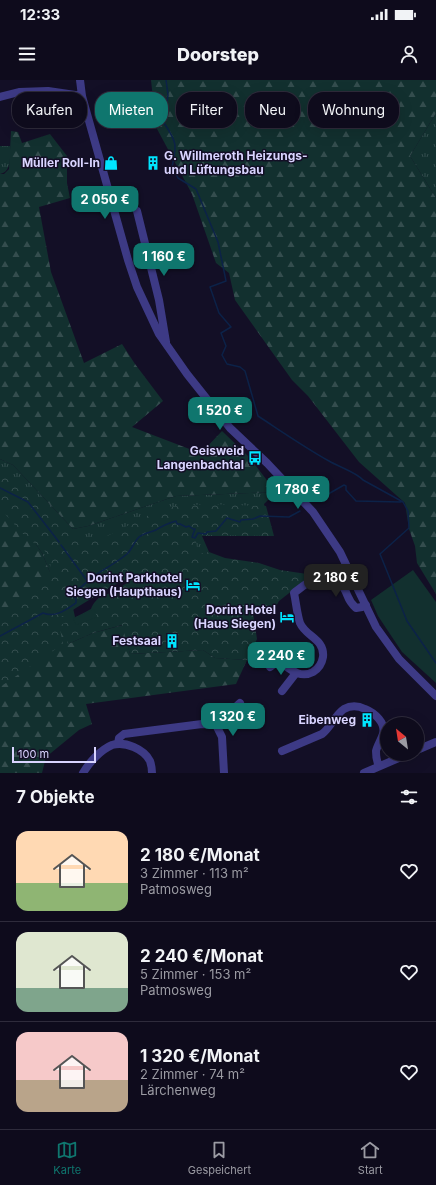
<!DOCTYPE html>
<html lang="de">
<meta charset="utf-8">
<style>
:root{--surface:#0e0b1c;--page:#171425;--text:#f1f3f6;--muted:#9b9ba3;--line:#2e2b3b;--accent:#0f766e}
body{margin:0;font-family:Inter,sans-serif;background:var(--page);color:var(--text);height:100vh;display:flex;flex-direction:column;font-size:15px;white-space:nowrap}
*{box-sizing:border-box;margin:0}
p{font-size:13px;color:var(--muted)}
.icon{flex:none;width:22px;height:22px;fill:none;stroke:currentColor;stroke-width:2;stroke-linecap:round;stroke-linejoin:round}
.map{position:relative;height:693px;overflow:hidden}
.drawer{display:flex;flex-direction:column;background:var(--surface);flex:1}
.drawer>*{flex:none}
.banner{position:absolute;left:12px;top:12px;width:412px;height:36px;display:flex;gap:8px}
.needle{width:26px;rotate:330deg}
.buttons{position:absolute;left:380px;top:637px;display:grid;gap:8px}
.buttons a{display:grid;place-items:center;width:44px;height:44px;border-radius:50%;background:var(--surface);box-shadow:0 4px 16px #0002,0 0 0 1px var(--line);font-size:20px}
.scale{position:absolute;left:12px;bottom:10px;width:84px;box-sizing:border-box;padding-left:4px;border:2px solid #d9d4ff;border-top:0;font-size:11px;line-height:14px;white-space:nowrap;color:#d9d4ff;-webkit-text-stroke:3px #130f26;paint-order:stroke}
.price{position:absolute;translate:-50% -34px;padding:0 9px;border-radius:8px;background:var(--accent);color:#fff;font-size:13px;line-height:26px;filter:drop-shadow(0 1px 2px #0008)}
.price::after{content:'';position:absolute;left:50%;top:24px;width:12px;height:9px;margin-left:-6px;background:inherit;clip-path:polygon(0 0,100% 0,50% 100%)}
.price.active{background:#222;color:#fff}
ul{padding:0;list-style:none}
li{display:flex;align-items:center;gap:12px;height:100px;padding:0 16px}
li+li{border-top:1px solid var(--line)}
li span{display:grid;place-items:center;flex:none;width:112px;height:80px;border-radius:12px;color:#555}
li>.icon{margin-inline-start:auto}
span .icon{width:48px;height:48px;fill:#fffc;stroke-width:1}
li b{font-size:17px}
h2{display:flex;justify-content:space-between;align-items:center;height:48px;padding:0 16px;font-size:17px}
.chip{padding:0 14px;border-radius:16px;background:var(--surface);box-shadow:0 4px 16px #0002,0 0 0 1px var(--line);font-size:14px;line-height:36px}
.chip.active{background:var(--accent);color:#fff}
.status{display:flex;justify-content:space-between;align-items:center;height:28px;padding:0 20px;background:var(--surface);direction:ltr}
.status svg{height:11px;fill:currentColor}
header{display:flex;justify-content:space-between;align-items:center;height:52px;padding:0 16px;background:var(--surface);font-size:18px;font-weight:800}
.tab-bar{display:flex;justify-content:space-around;align-items:center;height:56px;border-top:1px solid var(--line);background:var(--surface);font-size:11px;color:var(--muted)}
.tab-bar a{display:grid;justify-items:center;gap:2px}
.tab-bar .active{color:var(--accent)}
.map>svg:first-child{display:block}
</style>
<div class="status"><b>12:33</b><svg viewBox="0 0 49 12"><path d="M0 12V9h3v3zM5 12V6h3v6zM10 12V3h3v9zM15 12V0h3v12zM26 1h20v11H26zM47 4h2v5h-2z"/></svg></div>
<header><svg class="icon" aria-label="menu" viewBox="0 0 24 24"><path d="M4 6h16M4 12h16M4 18h16"/></svg>Doorstep<svg class="icon" aria-label="person" viewBox="0 0 24 24"><circle cx="12" cy="8" r="4"/><path d="M4 21q1-7 8-7t8 7"/></svg></header>
<div class="map">
<svg width="436" height="693" viewBox="0 0 436 693">
<defs>
<pattern id="grass-tufts" width="24" height="20" patternUnits="userSpaceOnUse"><rect width="24" height="20" fill="#12302f"/><path d="M3 7l-1-3M5 7V3M7 7l1-3M15 17l-1-3M17 17v-4M19 17l1-3" fill="none" stroke="#344d4e"/></pattern>
<pattern id="forest-firs" width="22" height="20" patternUnits="userSpaceOnUse"><rect width="22" height="20" fill="#12302f"/><path d="M5 1l3.5 6h-7zM16 11l3.5 6h-7z" fill="#344d4e"/></pattern>
<pattern id="park-crowns" width="20" height="18" patternUnits="userSpaceOnUse"><rect width="20" height="18" fill="#12302f"/><path d="M2 6a3 3 0 1 1 6 0M12 15a3 3 0 1 1 6 0" fill="none" stroke="#344d4e"/></pattern>
</defs>
<rect width="100%" height="100%" fill="#130f26"/>
<path fill="url(#grass-tufts)" d="M 436,33 L 436,118 L 410,76 Z
M 0,66 L 10,66 C 10,76 12,92 0,94 Z
M 0,379 L 13,385 L 73,449 L 88,446 L 176,416 L 276,412 L 264,424 L 273,456 L 202,456 L 209,472 L 141,493 L 112,506 L 0,541 L 54,502 L 42,473 L 8,425 L 0,420 Z"/>
<path fill="url(#forest-firs)" d="M 151,0 L 436,0 L 436,33 L 410,76 L 436,118 L 436,514 L 417,483 L 415,466 L 409,449 L 405,423 L 359,382 L 308,316 L 292,300 L 235,220 L 229,193 L 216,183 L 192,114 L 156,47 Z
M 11,51 L 18,52 L 22,63 L 50,54 L 67,76 L 67,103 L 70,118 L 39,127 L 51,192 L 84,283 L 122,264 L 135,284 L 163,321 L 132,347 L 192,370 L 204,370 L 222,351 L 249,377 L 276,412 L 176,416 L 88,446 L 73,449 L 13,385 L 0,379 L 0,94 L 4,94 L 9,89 Z
M 0,420 L 8,425 L 42,473 L 54,502 L 0,541 Z
M 73,528 L 75,537 L 68,564 L 93,553 L 123,545 L 130,574 L 203,570 L 215,578 L 247,580 L 236,604 L 86,624 L 92,644 L 79,650 L 46,677 L 42,693 L 0,693 L 0,558 Z"/>
<path fill="url(#park-crowns)" d="M 0,387 L 5,390 L 82,464 L 99,460 L 165,427 L 208,424 L 266,426 L 274,456 L 195,455 L 198,474 L 209,472 L 225,478 L 259,483 L 280,490 L 307,494 L 307,499 L 279,521 L 274,530 L 253,533 L 257,559 L 247,580 L 215,578 L 203,570 L 130,574 L 122,545 L 93,553 L 68,564 L 61,545 L 91,529 C 96,516 105,516 116,510 C 122,507 129,501 134,497 L 120,501 L 58,539 L 63,564 L 0,607 L 0,538 C 12,532 44,510 48,497 C 50,492 50,486 51,481 L 43,468 L 31,461 L 21,452 L 0,428 Z"/>
<path fill="#12302f" d="M 413,490 L 436,522 L 436,603 L 402,572 L 378,536 L 371,520 Z
M 94,529 L 97,537 L 76,545 L 73,538 Z"/>
<g fill="none" stroke-linecap="round" stroke-linejoin="round">
<path stroke="#0c2248" stroke-width="1.5" d="M 166,0 L 168,15 L 164,43 C 177,62 177,65 172,87 L 178,98 L 196,109 L 218,162 L 225,196 L 226,201 L 210,207 L 219,233 L 231,247 L 221,253 L 226,266 L 222,275 L 227,284 L 240,287 L 245,291 L 258,336 C 281,351 304,367 329,381 C 339,387 356,392 363,400 L 403,422 L 408,431 L 409,448 L 380,474 L 407,541 L 436,583
M 0,408 L 28,422 L 59,462
M 316,421 L 344,405 L 346,406 L 346,410 L 356,421 L 401,422
M 61,465 L 88,502
M 0,556 L 43,533 C 55,538 66,530 76,523 L 76,519 L 75,517 L 70,516 L 70,514 C 82,509 87,500 97,494 C 108,487 117,482 127,474 C 132,469 134,462 139,457 C 144,453 151,452 156,450 C 162,446 169,443 176,441 L 177,444 L 180,444 L 186,447 L 189,446 L 193,449 L 195,449 L 192,457 L 195,458 L 198,453 L 206,454 L 207,452 L 216,451 L 227,438 L 240,442 L 241,440 L 253,439 L 260,436 L 289,437 L 300,431"/>
<path stroke="#3d3a85" stroke-width="8" d="M 80,0 L 82,16 L 128,180 L 137,207 L 159,254 L 187,294 L 230,348 L 267,383 L 313,432 L 340,472 L 376,547 L 399,579 L 436,616
M 0,17 L 19,12 L 48,11 L 82,16
M 137,131 L 159,220 L 166,262
M 270,587 L 277,582 L 280,582 C 290,589 300,599 313,592 C 318,589 322,583 323,577 C 325,559 306,557 300,543 C 297,534 296,522 294,513 C 307,503 318,492 335,502 C 337,503 341,505 343,507 C 349,515 346,519 356,528 L 362,527 L 366,525
M 282,611 L 296,593
M 118,664 L 119,658 L 124,654 L 202,644 L 216,645
M 417,670 L 436,662
M 282,671 L 322,654 C 331,647 335,635 344,629 C 351,625 359,626 365,629 C 375,633 386,643 383,654 C 381,660 377,666 376,671 C 376,676 377,682 379,686
M 83,693 C 89,683 100,670 112,665 C 125,661 144,669 150,681 C 151,684 152,689 152,693
M 224,693 L 222,657 L 216,645 L 240,623
M 364,693 L 408,674"/>
</g>
<defs>
<symbol id="shop-bare" viewBox="-9 -9 18 18"><path d="M-5-2.5h2.3a2.7 3.5 0 0 1 5.4 0H5L5.5 6h-11ZM-1.5-2.5h3a1.5 2.3 0 0 0-3 0Z" fill="#00e5ff" stroke="#130f26" stroke-width="2.5" paint-order="stroke"/></symbol>
<symbol id="building-bare" viewBox="-9 -9 18 18"><path d="M-4-6H4V6H1V3H-1V6H-4ZM-2.5-4.3h1.7v1.8h-1.7ZM.8-4.3h1.7v1.8H.8ZM-2.5-1h1.7V.8h-1.7ZM.8-1h1.7V.8H.8Z" fill="#00e5ff" stroke="#130f26" stroke-width="2.5" paint-order="stroke"/></symbol>
<symbol id="bus-bare" viewBox="-9 -9 18 18"><path d="M-5-6H5V4H4V6H2V4H-2V6H-4V4H-5ZM-3.5-4V0h7V-4ZM-3.5 1.2v1.5H-2V1.2ZM2 1.2v1.5H3.5V1.2Z" fill="#00e5ff" stroke="#130f26" stroke-width="2.5" paint-order="stroke"/></symbol>
<symbol id="hotel-bare" viewBox="-9 -9 18 18"><path d="M-6-4.5h1.5V1H6V5H4.5V3h-9V5H-6ZM-4 0a1.8 1.8 0 1 1 3.6 0ZM.5 0V-2.5h3Q6-2.5 6 0Z" fill="#00e5ff" stroke="#130f26" stroke-width="2.5" paint-order="stroke"/></symbol>
</defs>
<g fill-rule="evenodd">
<use href="#shop-bare" x="101" y="73" width="20" height="20"/>
<use href="#building-bare" x="143" y="73" width="20" height="20"/>
<use href="#bus-bare" x="245" y="368" width="20" height="20"/>
<use href="#hotel-bare" x="183" y="495" width="20" height="20"/>
<use href="#hotel-bare" x="277" y="527" width="20" height="20"/>
<use href="#building-bare" x="162" y="551" width="20" height="20"/>
<use href="#building-bare" x="357" y="630" width="20" height="20"/>
</g>
<g text-anchor="middle" stroke-width="3" stroke-linejoin="round" paint-order="stroke">
<g font-size="12" font-weight="bold" fill="#d9d4ff" stroke="#130f26" text-anchor="end">
<text x="164" y="80" text-anchor="start">G. Willmeroth Heizungs-<tspan x="164" dy="14">und Lüftungsbau</tspan></text>
<text x="100" y="87">Müller Roll-In</text>
<text x="244" y="375">Geisweid<tspan x="244" dy="14">Langenbachtal</tspan></text>
<text x="182" y="502">Dorint Parkhotel<tspan x="182" dy="14">Siegen (Haupthaus)</tspan></text>
<text x="276" y="534">Dorint Hotel<tspan x="276" dy="14">(Haus Siegen)</tspan></text>
<text x="161" y="565">Festsaal</text>
<text x="356" y="644">Eibenweg</text>
</g>
</g>
</svg>
<div class="buttons">
<a><svg class="needle" viewBox="-14 -14 28 28"><path d="M0-13l5 13h-10z" fill="#e53935"/><path d="M0 13l5-13h-10z" fill="#9b9ba3"/></svg></a>
</div>
<div class="scale">100 m</div>
<b class="price" style="left:105px;top:140px">2 050 €</b>
<b class="price" style="left:164px;top:197px">1 160 €</b>
<b class="price" style="left:220px;top:351px">1 520 €</b>
<b class="price" style="left:298px;top:430px">1 780 €</b>
<b class="price active" style="left:336px;top:518px">2 180 €</b>
<b class="price" style="left:281px;top:596px">2 240 €</b>
<b class="price" style="left:233px;top:657px">1 320 €</b>
<div class="banner">
<a class="chip">Kaufen</a>
<a class="chip active">Mieten</a>
<a class="chip">Filter</a>
<a class="chip">Neu</a>
<a class="chip">Wohnung</a>
</div>
</div>
<section class="drawer">
<h2>7 Objekte<svg class="icon" aria-label="filters" viewBox="0 0 24 24"><path d="M4 7h16M4 17h16"/><circle cx="9" cy="7" r="2"/><circle cx="15" cy="17" r="2"/></svg></h2>
<ul>
<li><span style="background:linear-gradient(#ffd9b3 65%,#8fb573 0)"><svg class="icon" aria-label="home" viewBox="0 0 24 24"><path d="M3 11l9-7 9 7M6 9v11h12V9"/></svg></span><div><b>2 180 €/Monat</b><p>3 Zimmer · 113 m²</p><p>Patmosweg</p></div><svg class="icon" aria-label="heart" viewBox="0 0 24 24"><path d="M12 20l-8-8c-3-5 5-10 8-4 3-6 11-1 8 4z"/></svg></li>
<li><span style="background:linear-gradient(#dfe7d0 70%,#7fa58c 0)"><svg class="icon" aria-label="home" viewBox="0 0 24 24"><path d="M3 11l9-7 9 7M6 9v11h12V9"/></svg></span><div><b>2 240 €/Monat</b><p>5 Zimmer · 153 m²</p><p>Patmosweg</p></div><svg class="icon" aria-label="heart" viewBox="0 0 24 24"><path d="M12 20l-8-8c-3-5 5-10 8-4 3-6 11-1 8 4z"/></svg></li>
<li><span style="background:linear-gradient(#f6c9c9 60%,#b9a48a 0)"><svg class="icon" aria-label="home" viewBox="0 0 24 24"><path d="M3 11l9-7 9 7M6 9v11h12V9"/></svg></span><div><b>1 320 €/Monat</b><p>2 Zimmer · 74 m²</p><p>Lärchenweg</p></div><svg class="icon" aria-label="heart" viewBox="0 0 24 24"><path d="M12 20l-8-8c-3-5 5-10 8-4 3-6 11-1 8 4z"/></svg></li>
</ul>
</section>
<nav class="tab-bar">
<a class="active"><svg class="icon" aria-label="map" viewBox="0 0 24 24"><path d="M3 6l6-2 6 2 6-2v14l-6 2-6-2-6 2zM9 4v14M15 6v14"/></svg>Karte</a>
<a><svg class="icon" aria-label="saved" viewBox="0 0 24 24"><path d="M7 4h10v16l-5-4-5 4z"/></svg>Gespeichert</a>
<a><svg class="icon" aria-label="home" viewBox="0 0 24 24"><path d="M3 11l9-7 9 7M6 9v11h12V9"/></svg>Start</a>
</nav>
